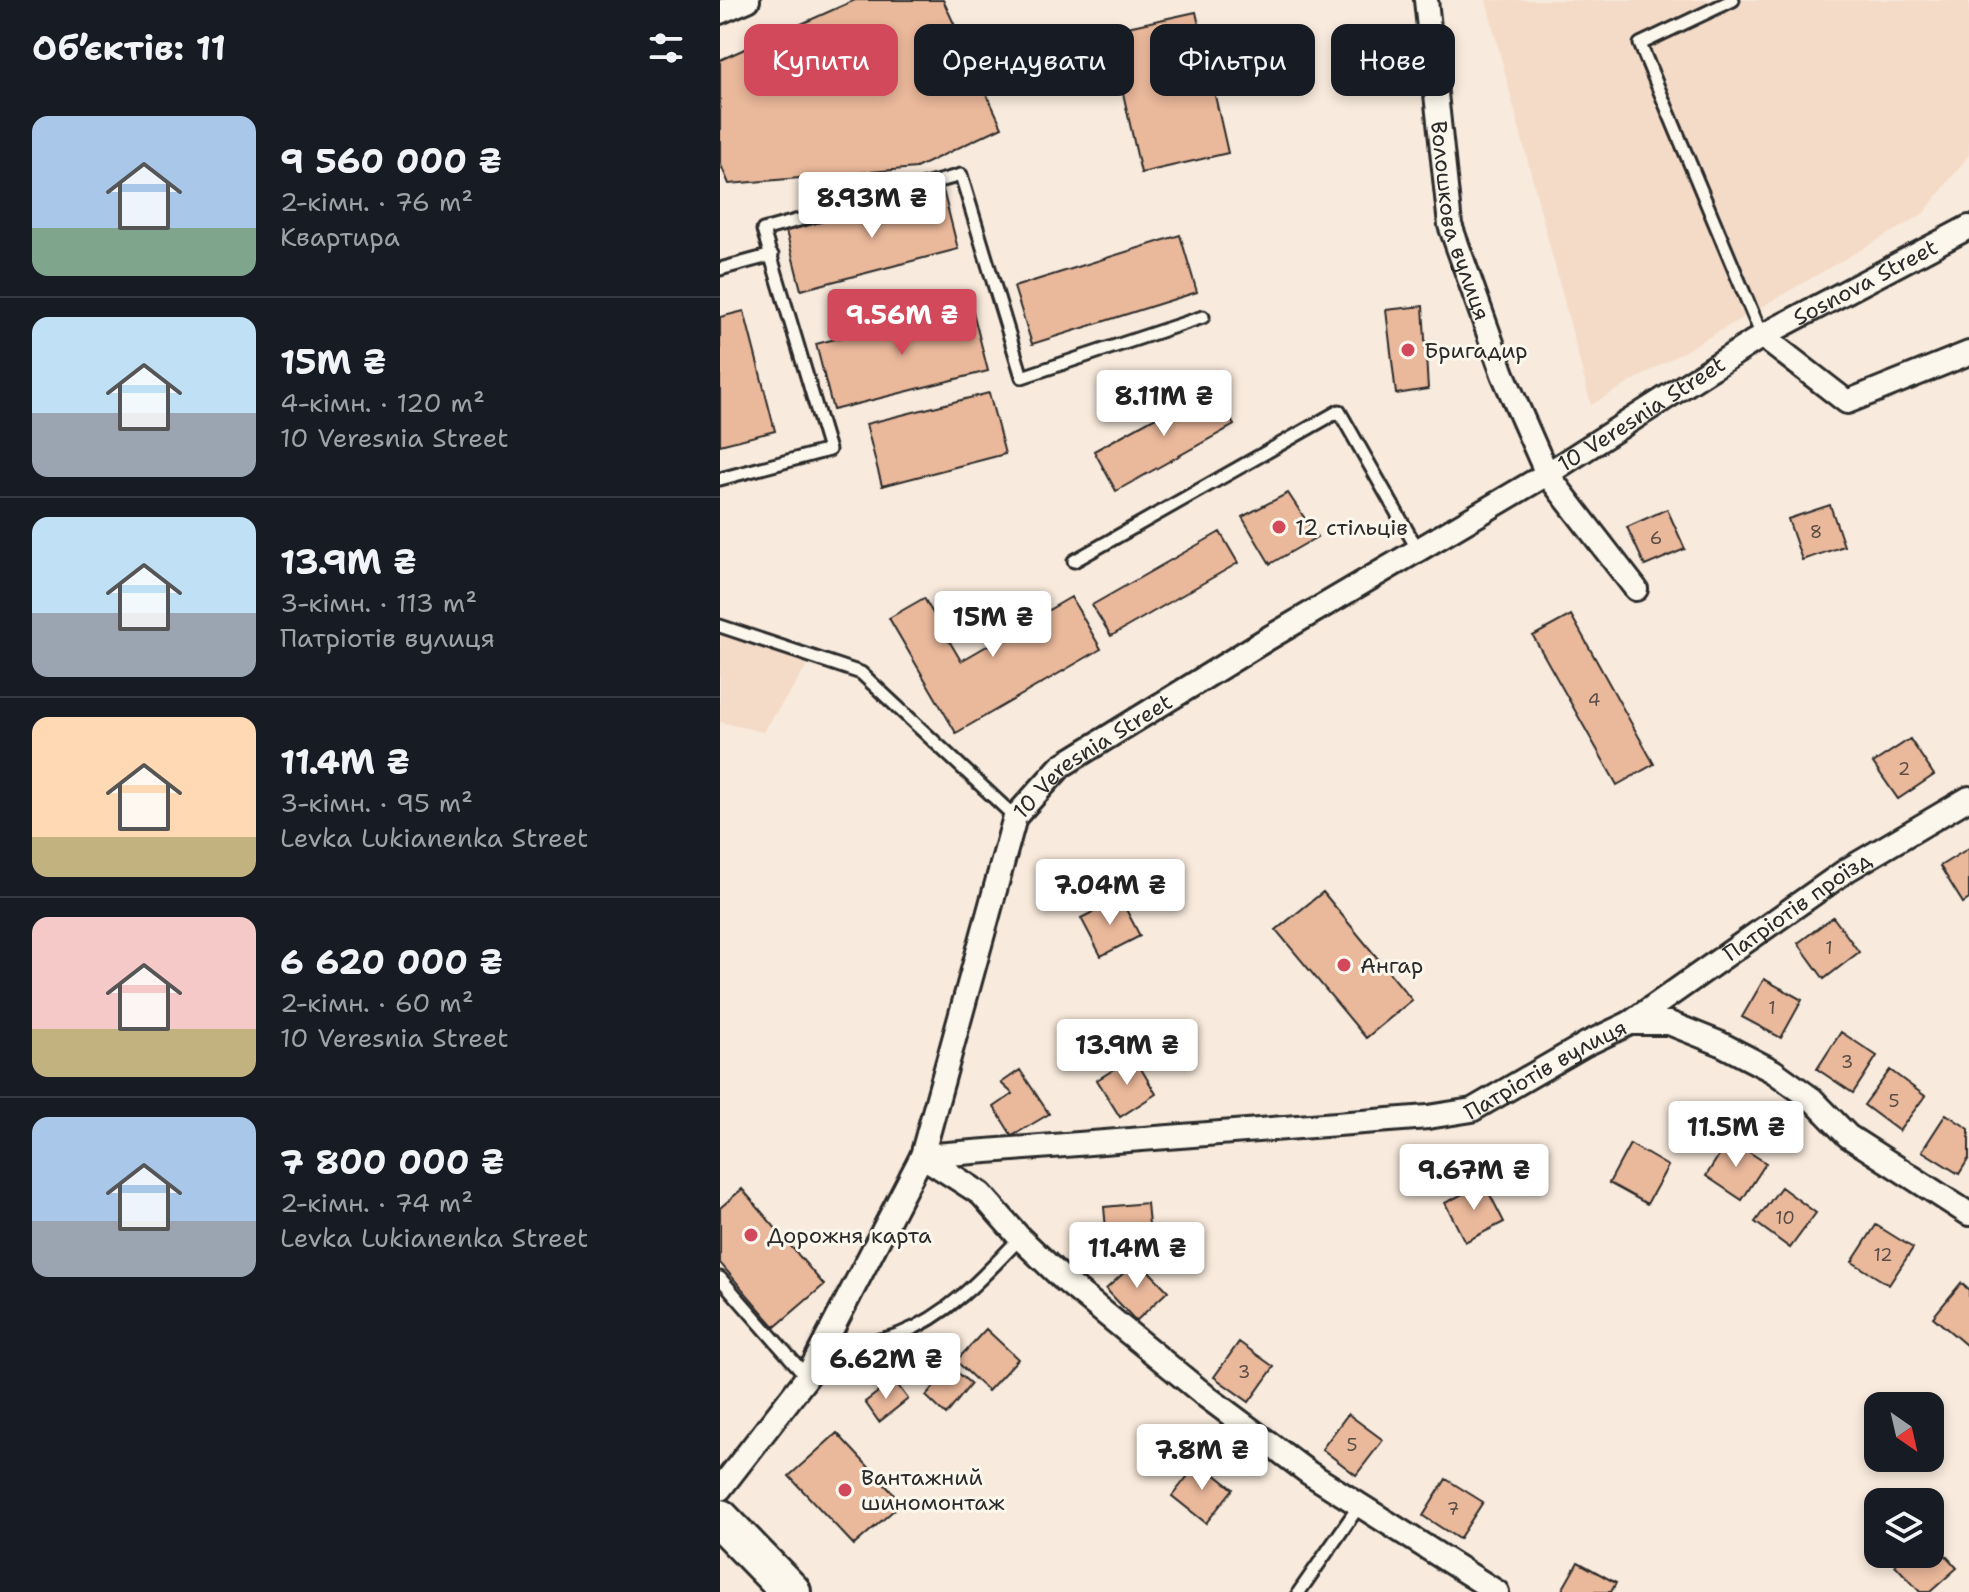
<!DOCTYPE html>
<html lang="uk">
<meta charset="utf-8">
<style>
:root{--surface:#171b24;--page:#242831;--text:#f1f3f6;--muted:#9ea1a6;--line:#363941;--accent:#d1495b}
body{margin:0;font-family:"Shantell Sans",sans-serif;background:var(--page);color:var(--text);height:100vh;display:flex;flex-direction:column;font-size:30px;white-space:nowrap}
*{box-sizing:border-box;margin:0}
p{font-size:26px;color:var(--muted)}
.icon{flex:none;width:44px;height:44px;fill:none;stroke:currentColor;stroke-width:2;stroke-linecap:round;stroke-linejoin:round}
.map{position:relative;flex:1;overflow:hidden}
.side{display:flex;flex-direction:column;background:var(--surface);width:720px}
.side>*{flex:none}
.hud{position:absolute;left:24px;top:24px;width:760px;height:72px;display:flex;gap:16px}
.needle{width:52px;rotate:146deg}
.controls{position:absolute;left:1144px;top:1392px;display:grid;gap:16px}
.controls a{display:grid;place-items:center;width:80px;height:80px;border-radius:16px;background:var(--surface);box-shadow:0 4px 12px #0003;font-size:40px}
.price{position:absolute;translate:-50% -68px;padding:0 18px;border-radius:8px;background:#fff;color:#222;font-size:26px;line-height:52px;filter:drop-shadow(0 2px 4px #0008)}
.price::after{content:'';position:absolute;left:50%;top:48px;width:24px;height:18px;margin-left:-12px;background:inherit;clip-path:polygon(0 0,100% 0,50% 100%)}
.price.on{background:var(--accent);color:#fff}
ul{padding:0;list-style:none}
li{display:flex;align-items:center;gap:24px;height:200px;padding:0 32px}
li+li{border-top:2px solid var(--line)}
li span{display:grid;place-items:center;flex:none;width:224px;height:160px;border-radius:16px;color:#555}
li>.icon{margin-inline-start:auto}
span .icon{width:96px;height:96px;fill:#fffc;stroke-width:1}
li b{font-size:34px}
h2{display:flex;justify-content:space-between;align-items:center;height:96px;padding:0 32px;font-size:34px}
.pill{padding:0 28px;border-radius:16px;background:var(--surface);box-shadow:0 4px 12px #0003;font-size:28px;line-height:72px}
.pill.on{background:var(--accent);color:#fff}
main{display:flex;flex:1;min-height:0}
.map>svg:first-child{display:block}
</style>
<main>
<section class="side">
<h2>Об’єктів: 11<svg class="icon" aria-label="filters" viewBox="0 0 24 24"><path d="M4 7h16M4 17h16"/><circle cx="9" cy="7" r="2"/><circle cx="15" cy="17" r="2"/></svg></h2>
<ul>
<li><span style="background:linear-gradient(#a9c7e8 70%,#7fa58c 0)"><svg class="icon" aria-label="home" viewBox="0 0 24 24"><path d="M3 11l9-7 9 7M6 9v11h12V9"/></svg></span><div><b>9 560 000 ₴</b><p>2-кімн. · 76 m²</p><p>Квартира</p></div></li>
<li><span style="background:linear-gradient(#bfe0f5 60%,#9aa5b1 0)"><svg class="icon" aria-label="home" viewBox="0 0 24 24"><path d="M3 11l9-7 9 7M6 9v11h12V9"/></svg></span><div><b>15M ₴</b><p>4-кімн. · 120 m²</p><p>10 Veresnia Street</p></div></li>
<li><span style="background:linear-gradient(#bfe0f5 60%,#9aa5b1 0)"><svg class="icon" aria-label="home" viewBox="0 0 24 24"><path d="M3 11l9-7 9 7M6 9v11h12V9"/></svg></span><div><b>13.9M ₴</b><p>3-кімн. · 113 m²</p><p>Патріотів вулиця</p></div></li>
<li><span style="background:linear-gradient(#ffd9b3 75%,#c2b280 0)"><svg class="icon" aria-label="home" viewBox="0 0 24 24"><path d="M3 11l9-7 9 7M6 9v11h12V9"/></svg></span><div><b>11.4M ₴</b><p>3-кімн. · 95 m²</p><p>Levka Lukianenka Street</p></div></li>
<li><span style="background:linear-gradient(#f6c9c9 70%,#c2b280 0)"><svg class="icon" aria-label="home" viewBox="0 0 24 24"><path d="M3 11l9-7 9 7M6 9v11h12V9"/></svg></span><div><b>6 620 000 ₴</b><p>2-кімн. · 60 m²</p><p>10 Veresnia Street</p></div></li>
<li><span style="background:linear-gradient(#a9c7e8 65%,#9aa5b1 0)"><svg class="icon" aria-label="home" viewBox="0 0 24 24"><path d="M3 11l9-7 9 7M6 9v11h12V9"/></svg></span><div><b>7 800 000 ₴</b><p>2-кімн. · 74 m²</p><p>Levka Lukianenka Street</p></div></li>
</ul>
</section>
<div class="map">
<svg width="1249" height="1592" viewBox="0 0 1249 1592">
<rect width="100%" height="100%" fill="#f8eadc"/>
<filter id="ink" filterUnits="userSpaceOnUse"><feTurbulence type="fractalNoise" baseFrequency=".0125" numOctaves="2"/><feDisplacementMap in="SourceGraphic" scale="16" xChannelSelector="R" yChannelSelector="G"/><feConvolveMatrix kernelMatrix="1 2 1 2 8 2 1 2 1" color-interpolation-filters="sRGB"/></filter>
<g filter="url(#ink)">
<path fill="#f4dbc8" d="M 766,0 L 1249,0 L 1249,155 L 1203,214 L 871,405 Z
M 0,620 L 92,659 L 43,732 L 0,722 Z"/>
<path fill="#eab89b" stroke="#2b2b2b" stroke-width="2" d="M 135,0 L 223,0 L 282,127 L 196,168 L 9,184 L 0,163 L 0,60 Z
M 476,12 L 508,153 L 421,173 L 389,31 Z
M 223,190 L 238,249 L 81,290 L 66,231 Z
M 460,235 L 477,292 L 312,344 L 294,287 Z
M 251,304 L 268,371 L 113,410 L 96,344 Z
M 703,306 L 708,389 L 676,394 L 666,310 Z
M 24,311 L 55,431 L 0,445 L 0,317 Z
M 492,386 L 514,425 L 396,491 L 374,451 Z
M 269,393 L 285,454 L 162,486 L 146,424 Z
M 568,493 L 597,537 L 550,564 L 522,517 Z
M 1110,505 L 1124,546 L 1082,560 L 1068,519 Z
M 947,509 L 965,549 L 925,566 L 907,527 Z
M 500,532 L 518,563 L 391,636 L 372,605 Z
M 351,597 L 381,649 L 236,733 L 169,618 L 204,598 L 241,661 Z
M 851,615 L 934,764 L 897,785 L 813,636 Z
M 1190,739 L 1214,775 L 1178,799 L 1153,763 Z
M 1249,848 L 1249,899 L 1243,903 L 1220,866 Z
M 603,892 L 692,1000 L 646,1038 L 556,930 Z
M 400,898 L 420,936 L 381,956 L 361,918 Z
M 1113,917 L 1139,952 L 1104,979 L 1078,943 Z
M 1044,979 L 1082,1000 L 1061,1038 L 1022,1017 Z
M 1121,1032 L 1157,1056 L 1133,1093 L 1097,1069 Z
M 414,1057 L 436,1094 L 400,1117 L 377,1080 Z
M 300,1070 L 329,1114 L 292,1136 L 274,1107 L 293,1094 L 281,1083 Z
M 1170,1070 L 1205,1096 L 1179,1131 L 1144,1105 Z
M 1226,1114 L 1249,1129 L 1249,1158 L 1239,1174 L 1202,1151 Z
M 1009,1139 L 1046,1163 L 1022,1200 L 986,1176 Z
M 910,1144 L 948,1166 L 927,1204 L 889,1183 Z
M 764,1183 L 784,1222 L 745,1242 L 725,1203 Z
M 1061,1187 L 1096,1213 L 1070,1248 L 1035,1222 Z
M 22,1189 L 104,1285 L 55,1327 L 0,1263 L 0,1208 Z
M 427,1203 L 431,1246 L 388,1251 L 384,1207 Z
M 1156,1225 L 1193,1248 L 1169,1285 L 1132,1262 Z
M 418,1260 L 448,1291 L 416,1321 L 386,1289 Z
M 1241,1283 L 1249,1290 L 1249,1341 L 1246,1345 L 1213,1317 Z
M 266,1329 L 298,1359 L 268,1391 L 236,1361 Z
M 519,1342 L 554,1367 L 529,1402 L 494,1377 Z
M 231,1367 L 251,1384 L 226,1415 L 206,1396 Z
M 174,1380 L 188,1399 L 159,1422 L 145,1402 Z
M 628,1414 L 663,1440 L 636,1475 L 602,1449 Z
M 117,1433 L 182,1503 L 134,1545 L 69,1476 Z
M 479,1462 L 513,1489 L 486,1523 L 452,1496 Z
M 726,1479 L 763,1502 L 739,1539 L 703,1516 Z
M 1210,1538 L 1237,1568 L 1210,1592 L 1200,1592 L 1175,1565 L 1187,1554 L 1210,1554 Z
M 858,1562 L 896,1583 L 891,1592 L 841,1592 Z"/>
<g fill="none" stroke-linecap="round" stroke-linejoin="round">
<defs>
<path id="service" d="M 1013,0 L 920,44 L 1042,336
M 0,269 L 52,255
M 0,479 L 109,450 L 43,230 L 241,175 L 302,377 L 483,317
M 354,561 L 619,411 L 698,550
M 0,626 L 141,673 L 295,817
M 0,1278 L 87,1377
M 102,1352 C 127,1346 156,1343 180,1334 C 229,1315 265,1275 300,1238
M 579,1592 L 639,1506"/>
<g id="minor">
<path id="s1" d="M 706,0 L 730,225 L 783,374 L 827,474 L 916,589"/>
<path d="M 0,12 L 28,0"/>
<path d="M 1042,336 L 1127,402 L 1249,353"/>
<path id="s2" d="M 910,1023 L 1127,870 L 1249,798"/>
<path id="s3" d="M 202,1156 L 708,1117 L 752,1110 L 866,1044 L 910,1023 L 949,1023 L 999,1043 L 1053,1071 L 1092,1099 L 1128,1136 L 1249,1214"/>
<path d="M 202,1156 L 261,1194 L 300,1238 L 343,1279 L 487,1397 L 589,1473 L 777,1592"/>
<path id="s4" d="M 0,1489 L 87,1377 L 202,1156 L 295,817 L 341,766 L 547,639 L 827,474 L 1042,336 L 1249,227"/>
</g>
<path id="trunk" d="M 0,1519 L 71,1592"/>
</defs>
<use href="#service" stroke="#2b2b2b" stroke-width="17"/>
<use href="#minor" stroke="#2b2b2b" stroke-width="28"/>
<use href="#trunk" stroke="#2b2b2b" stroke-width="44"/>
<use href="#service" stroke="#fbf7ec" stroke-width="11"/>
<use href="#minor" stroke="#fbf7ec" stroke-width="22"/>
<use href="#trunk" stroke="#fbf7ec" stroke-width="38"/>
</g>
</g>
<g fill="#d1495b" stroke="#fbf7ec" stroke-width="3">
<circle cx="688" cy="350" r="8"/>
<circle cx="559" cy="527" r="8"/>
<circle cx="624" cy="965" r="8"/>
<circle cx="31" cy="1235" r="8"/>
<circle cx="125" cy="1490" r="8"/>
</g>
<g text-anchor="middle" stroke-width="6" stroke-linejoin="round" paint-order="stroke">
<g font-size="18" fill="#5b4e47">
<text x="1096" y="538">8</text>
<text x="936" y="544">6</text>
<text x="874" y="706">4</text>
<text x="1184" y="775">2</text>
<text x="1109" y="954">1</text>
<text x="1052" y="1014">1</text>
<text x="1127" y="1068">3</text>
<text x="1174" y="1107">5</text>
<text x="1065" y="1224">10</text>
<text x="1163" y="1261">12</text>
<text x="524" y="1378">3</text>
<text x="632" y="1451">5</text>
<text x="733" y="1515">7</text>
</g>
<g font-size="22" fill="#2b2b2b" stroke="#fbf7ec">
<text dy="8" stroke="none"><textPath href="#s1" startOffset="224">Волошкова вулиця</textPath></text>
<text dy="8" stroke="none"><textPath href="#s4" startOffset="1750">Sosnova Street</textPath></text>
<text dy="8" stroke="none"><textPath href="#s4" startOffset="1490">10 Veresnia Street</textPath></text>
<text dy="8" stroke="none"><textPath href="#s4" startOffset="842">10 Veresnia Street</textPath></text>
<text dy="8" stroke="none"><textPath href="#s2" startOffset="204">Патріотів проїзд</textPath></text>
<text dy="8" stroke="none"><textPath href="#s3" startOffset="636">Патріотів вулиця</textPath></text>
</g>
<g font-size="22" fill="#2b2b2b" stroke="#fbf7ec" text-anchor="start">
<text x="704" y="358">Бригадир</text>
<text x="575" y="535">12 стільців</text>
<text x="640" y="973">Ангар</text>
<text x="47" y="1243">Дорожня карта</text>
<text x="141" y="1485">Вантажний<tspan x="141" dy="25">шиномонтаж</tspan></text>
</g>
</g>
</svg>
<div class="controls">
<a><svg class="needle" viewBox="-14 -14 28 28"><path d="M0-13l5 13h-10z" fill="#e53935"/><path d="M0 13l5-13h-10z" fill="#9ea1a6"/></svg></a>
<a><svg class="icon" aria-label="layers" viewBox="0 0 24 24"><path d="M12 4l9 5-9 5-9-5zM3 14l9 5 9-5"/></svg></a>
</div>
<b class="price" style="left:152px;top:240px">8.93M ₴</b>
<b class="price on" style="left:182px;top:357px">9.56M ₴</b>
<b class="price" style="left:444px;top:438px">8.11M ₴</b>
<b class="price" style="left:273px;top:659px">15M ₴</b>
<b class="price" style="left:390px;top:927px">7.04M ₴</b>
<b class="price" style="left:407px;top:1087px">13.9M ₴</b>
<b class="price" style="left:1016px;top:1169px">11.5M ₴</b>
<b class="price" style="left:754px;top:1212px">9.67M ₴</b>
<b class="price" style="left:417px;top:1290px">11.4M ₴</b>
<b class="price" style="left:166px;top:1401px">6.62M ₴</b>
<b class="price" style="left:482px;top:1492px">7.8M ₴</b>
<div class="hud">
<a class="pill on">Купити</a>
<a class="pill">Орендувати</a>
<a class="pill">Фільтри</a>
<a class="pill">Нове</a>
</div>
</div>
</main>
